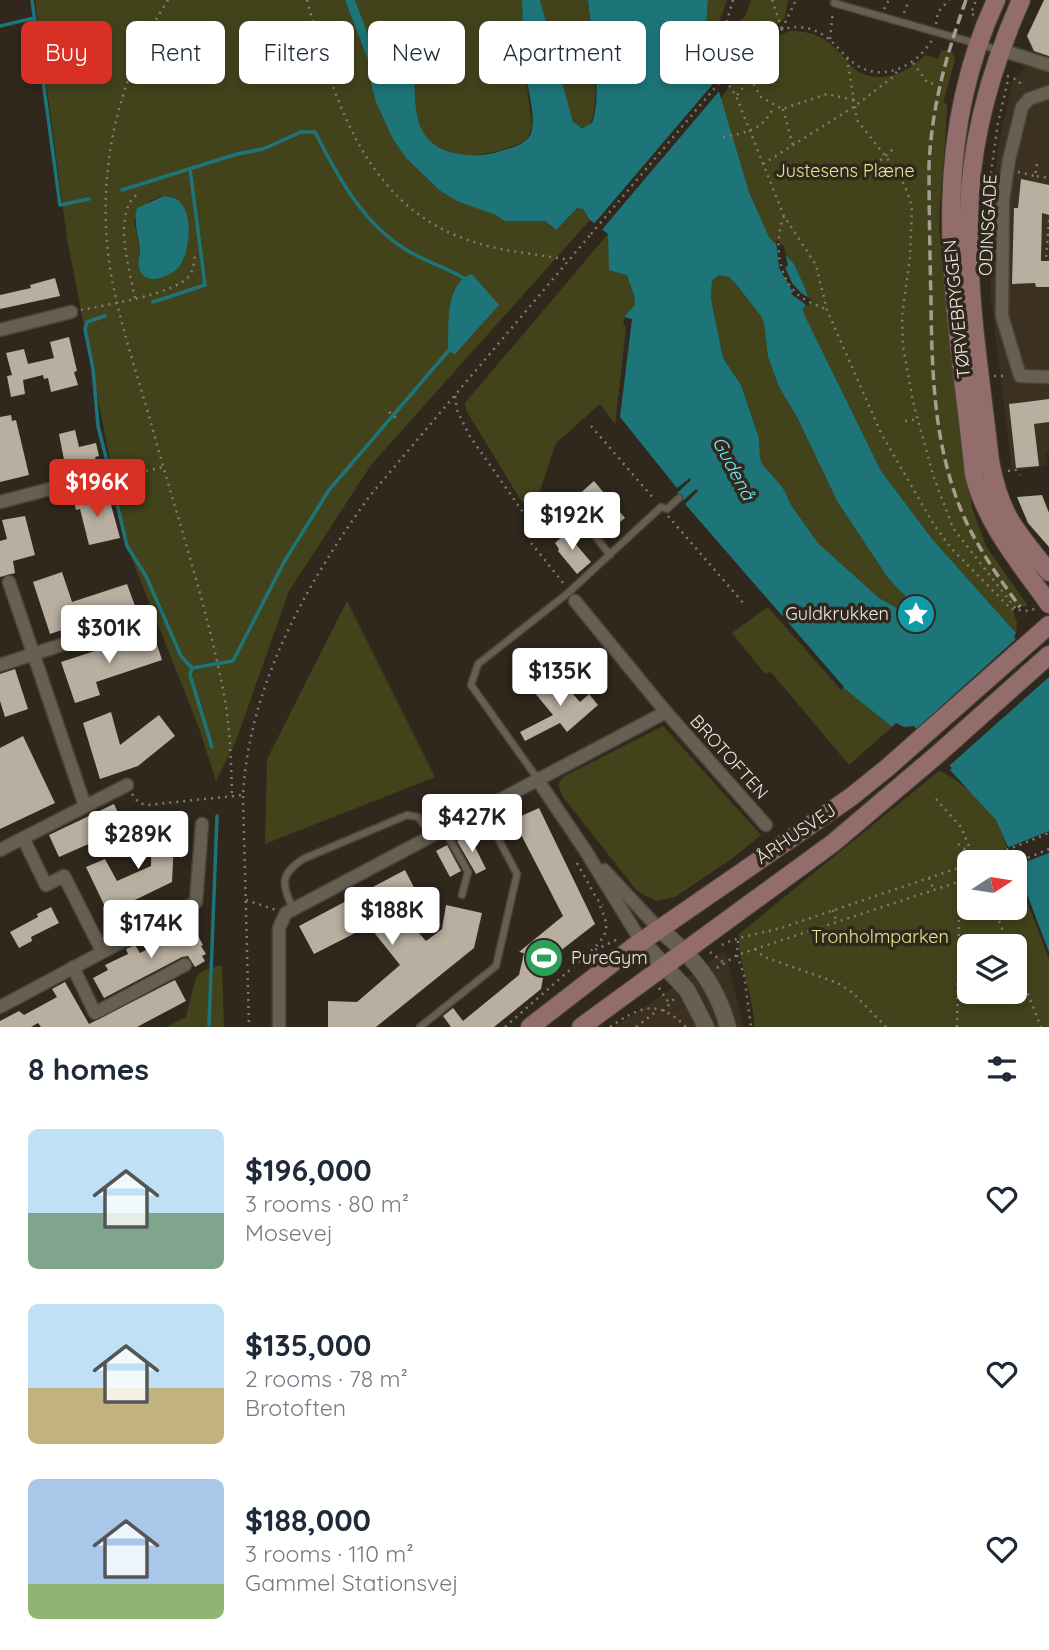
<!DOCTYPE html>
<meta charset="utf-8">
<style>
:root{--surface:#fff;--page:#f6f6f7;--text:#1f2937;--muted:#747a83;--accent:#d93025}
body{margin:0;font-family:Quicksand,sans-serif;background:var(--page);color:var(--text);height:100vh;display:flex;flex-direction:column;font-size:26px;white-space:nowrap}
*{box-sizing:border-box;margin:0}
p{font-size:23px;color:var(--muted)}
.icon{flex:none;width:38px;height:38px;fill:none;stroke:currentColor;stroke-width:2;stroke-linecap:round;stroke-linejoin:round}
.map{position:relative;height:1027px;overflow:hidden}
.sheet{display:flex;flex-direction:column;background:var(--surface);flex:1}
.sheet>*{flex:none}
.hud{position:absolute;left:21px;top:21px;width:1008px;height:63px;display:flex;gap:14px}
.needle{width:46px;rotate:78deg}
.buttons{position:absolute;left:957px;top:850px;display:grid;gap:14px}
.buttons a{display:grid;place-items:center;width:70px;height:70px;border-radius:10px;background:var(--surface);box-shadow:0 4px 10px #0003;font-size:35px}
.price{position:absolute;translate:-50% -60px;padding:0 16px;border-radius:7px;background:#fff;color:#222;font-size:23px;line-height:46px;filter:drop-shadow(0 2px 4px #0008)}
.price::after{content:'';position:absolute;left:50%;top:42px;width:21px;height:16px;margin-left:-10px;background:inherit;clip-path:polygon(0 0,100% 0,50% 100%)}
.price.on{background:var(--accent);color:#fff}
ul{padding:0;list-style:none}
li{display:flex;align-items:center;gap:21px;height:175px;padding:0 28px}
li span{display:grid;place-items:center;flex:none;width:196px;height:140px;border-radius:10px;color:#555}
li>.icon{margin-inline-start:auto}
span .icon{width:84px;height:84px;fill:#fffc;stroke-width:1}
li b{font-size:30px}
h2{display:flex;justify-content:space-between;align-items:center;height:84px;padding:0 28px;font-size:30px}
.tag{padding:0 24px;border-radius:10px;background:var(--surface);box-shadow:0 4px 10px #0003;font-size:24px;line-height:63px}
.tag.on{background:var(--accent);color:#fff}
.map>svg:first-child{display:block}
</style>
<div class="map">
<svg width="1049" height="1027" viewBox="0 0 1049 1027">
<rect width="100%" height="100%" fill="#30281d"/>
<path fill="#3c3120" d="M 1049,0 L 1049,452 L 1046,453 L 1047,466 L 1012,471 L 991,297 L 990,217 L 999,143 L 1013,79 L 1023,72 Z
M 725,951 L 744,1027 L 615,1027 Z"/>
<path fill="#42431b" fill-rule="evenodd" d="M 35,0 L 345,0 L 371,68 L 371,84 L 406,158 L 439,190 L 496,215 L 504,221 L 545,221 L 552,228 L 578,207 L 583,209 L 590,220 L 371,465 L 289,591 L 236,741 L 216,781 L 199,728 L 126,544 L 67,238 ZM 164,196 L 175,198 L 138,264 L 140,252 L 134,219 L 149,201 Z
M 355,0 L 522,0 L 524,61 L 532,127 L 527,140 C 500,154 439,169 422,132 C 414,115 414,91 413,73 L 373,49 Z
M 540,0 L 588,0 C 590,24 604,114 587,128 L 577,126 L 573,122 Z
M 708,0 L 727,0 L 708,55 L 706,26 Z
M 751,0 L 788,0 L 785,17 L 777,26 L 765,30 L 739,53 L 728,54 L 725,47 L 731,28 L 745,16 Z
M 790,31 C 812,30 828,39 842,55 C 847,60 851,67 857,71 C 880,85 908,73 925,55 L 938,59 L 941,51 L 947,50 L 953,53 L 955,60 L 943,103 L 947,104 C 946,146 940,187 939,228 L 972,508 L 986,546 L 1028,606 L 1012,608 L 1017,623 L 1016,633 L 933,540 L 881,471 L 804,314 C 802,306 809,298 806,290 L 794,264 L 769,237 L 749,192 L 720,100 C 741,69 753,44 790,31 Z
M 608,234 C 608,254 616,257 626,273 C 632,283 634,294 635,306 L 624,317 L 626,327 L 615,424 L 600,404 L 556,443 L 531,517 L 466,410 L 465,403 Z
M 719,275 L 729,277 L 735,283 L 761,316 L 764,323 L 768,357 L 779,387 L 798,419 L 837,501 L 888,578 L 926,618 L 926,622 L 923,623 L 879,598 L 818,543 L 791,505 L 783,488 L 763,465 L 760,458 L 759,438 L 741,385 L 723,358 L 711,299 L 712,281 Z
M 347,601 L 435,777 L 265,844 L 267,759 Z
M 769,606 L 840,689 L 844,687 L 892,727 L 849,765 L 771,672 L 765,674 L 732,633 Z
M 663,726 L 761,835 L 733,858 L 675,897 L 656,901 L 637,891 L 563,797 L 558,785 L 563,777 Z
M 939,771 C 958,778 986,803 996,821 C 1003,834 1007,849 1013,863 L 970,863 L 970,908 L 1015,908 L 1015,869 L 1049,959 L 1049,1027 L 754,1027 C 754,995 738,966 739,934 ZM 970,947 L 1015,947 L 1015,992 L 970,992 Z
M 222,965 L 224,1027 L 166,1027 L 186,1017 L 196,977 L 205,970 Z"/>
<path fill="#1d7579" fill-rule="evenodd" d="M 345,0 L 355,0 L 373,48 C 380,38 385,36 398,37 C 434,62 388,141 458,154 C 472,156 487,156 500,151 C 510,148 527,145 531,133 C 537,118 526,82 524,64 C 522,43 523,21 522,0 L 540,0 L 573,122 L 582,128 L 592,123 C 603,96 591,31 588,0 L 708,0 L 706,26 L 708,55 L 749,192 L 769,237 L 794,264 L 806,290 L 808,300 L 803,309 L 804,314 L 881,471 L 933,540 L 1016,633 L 1014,637 L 1049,677 L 1049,952 L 1015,863 L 996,820 L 950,770 L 952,768 L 950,766 L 914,726 L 904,727 L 896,723 L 892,727 L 844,688 L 841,690 L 680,507 L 683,501 L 621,424 L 615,424 L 626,327 L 623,326 L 624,317 L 635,305 L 634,295 L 627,275 L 609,270 L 608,234 L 590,220 L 583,209 L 577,208 L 556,230 L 545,221 L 504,221 L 496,215 L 457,201 L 439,190 L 406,158 L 393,139 L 376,102 L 371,84 L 371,68 ZM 719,275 L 729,277 L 735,283 L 761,316 L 764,323 L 768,357 L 779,387 L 798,419 L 837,501 L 888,578 L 926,618 L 926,622 L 923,623 L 879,598 L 818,543 L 791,505 L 783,488 L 763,465 L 760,458 L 759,438 L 741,385 L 723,358 L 711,299 L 712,281 Z
M 164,196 C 169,197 175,197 179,201 C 194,214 190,254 178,268 C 168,278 143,287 139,267 C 137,262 140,257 140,251 C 139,236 133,223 137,208 Z
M 472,274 L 499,305 L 455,354 L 448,351 C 449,329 444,282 472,274 Z"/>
<path fill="#30281d" d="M 718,78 L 721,89 L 600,232 L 592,226 Z
M 776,239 L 784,246 L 788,266 L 785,267 L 792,283 L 801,293 L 812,300 L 808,306 L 791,294 L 793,292 L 779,268 Z
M 624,317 L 632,319 L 620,417 L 677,488 L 690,478 L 691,480 L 674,496 L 672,494 L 674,492 L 621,424 L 615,424 L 626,327 L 623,326 Z
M 696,489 L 698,491 L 685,504 L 844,687 L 841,690 L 680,508 L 677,509 L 677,506 Z
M 1017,638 L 1049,673 L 1049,677 L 949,766 L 916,729 Z
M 1049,831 L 1049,853 L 1015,866 L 1015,863 L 1009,863 L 1004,849 Z"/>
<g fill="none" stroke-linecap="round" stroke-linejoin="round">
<path stroke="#1d7579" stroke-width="3.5" d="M 32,0 L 60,205 L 89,199
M 0,26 L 34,18
M 122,190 L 237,154 L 263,149 L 301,132 L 315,132 C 338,177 363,224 408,251 C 427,262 448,268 467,280
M 153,302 L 205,285 L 190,169
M 105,316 L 87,322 L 85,329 L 93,369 L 98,426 L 110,473
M 114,491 L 127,546 L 146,576 L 181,656 L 192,668 L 233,661 L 284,562 L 329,490 L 450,349
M 192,668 L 190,675 L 212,747
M 209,1025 L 217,816"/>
</g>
<path fill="#b8afa0" d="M 1044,0 L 1049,0 L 1049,56 L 1034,51 L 1027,36 Z
M 1021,179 L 1049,185 L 1049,215 L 1042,213 L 1041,261 L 1049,261 L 1049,287 L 1036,287 L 1035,283 L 1012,284 L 1014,208 L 1018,208 Z
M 55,278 L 60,296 L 0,309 L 0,295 L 31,288 L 30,285 Z
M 69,337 L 77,371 L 74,372 L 78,385 L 51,392 L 48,378 L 44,379 L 43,375 L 23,380 L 25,394 L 11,397 L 7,376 L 12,375 L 6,353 L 24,349 L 28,364 L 54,358 L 50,342 Z
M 1049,399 L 1049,422 L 1034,424 L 1039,466 L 1016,468 L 1009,404 Z
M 11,415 L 12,421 L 16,420 L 29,475 L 0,482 L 0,417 Z
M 75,430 L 79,447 L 96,443 L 99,456 L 95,457 L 98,466 L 86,469 L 85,463 L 65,465 L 59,434 Z
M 594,481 L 625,518 L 607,532 L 577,496 Z
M 87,491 L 91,506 L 110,501 L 120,538 L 89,545 L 80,509 L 76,510 L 72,494 Z
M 1042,495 L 1049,513 L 1049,547 L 1028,523 L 1017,497 Z
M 25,516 L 35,555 L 13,561 L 15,573 L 0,577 L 0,541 L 7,539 L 2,520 Z
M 570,530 L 577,538 L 573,541 L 591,562 L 577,574 L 558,551 L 559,549 L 555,543 Z
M 62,572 L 72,602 L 127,584 L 135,606 L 50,634 L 33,582 Z
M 153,632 L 162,660 L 96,682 L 100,695 L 75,703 L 61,662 Z
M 15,669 L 28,709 L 5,717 L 0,701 L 0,674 Z
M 555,674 L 580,702 L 589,694 L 598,705 L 567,732 L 560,723 L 525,741 L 520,732 L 553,715 L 534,692 Z
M 111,712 L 120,745 L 159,715 L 175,736 L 138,766 L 100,779 L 83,723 Z
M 23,736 L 55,803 L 0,829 L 0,748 Z
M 114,804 L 125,828 L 59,857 L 49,835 Z
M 514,807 L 519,817 L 539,808 L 595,924 L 546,962 L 541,989 L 494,1027 L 451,1027 L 443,1016 L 453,1008 L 463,1021 L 519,975 L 524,953 L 519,952 L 563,916 L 514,821 L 508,824 L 502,814 Z
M 152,819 L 175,822 L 172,882 L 108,913 L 86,867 L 105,859 L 117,881 L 151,866 Z
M 469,835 L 486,869 L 476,874 L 457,841 Z
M 447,845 L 461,871 L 450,877 L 436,851 Z
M 405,870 L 421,901 L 400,912 L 426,941 L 442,929 L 446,905 L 482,913 L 474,948 L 376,1027 L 328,1027 L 328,1001 L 357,1002 L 400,965 L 369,926 L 314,954 L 299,926 Z
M 51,907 L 59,923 L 31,937 L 32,941 L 19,948 L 10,932 L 38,917 L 37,914 Z
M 191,923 L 203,945 L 201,946 L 206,954 L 202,956 L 205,961 L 195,967 L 188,956 L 182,957 L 104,998 L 93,978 L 108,970 L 105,965 L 128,954 L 126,949 L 135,945 L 140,953 L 161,942 L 160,940 Z
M 175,980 L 186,1001 L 137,1027 L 41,1027 L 38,1023 L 31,1027 L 0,1027 L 0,1021 L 19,1011 L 24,1015 L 57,997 L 52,989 L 65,982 L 89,1024 Z"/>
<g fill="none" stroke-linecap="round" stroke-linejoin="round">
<defs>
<path id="service" d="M 834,3 L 999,50
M 572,507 L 610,555
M 537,778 L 471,685 L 478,664 L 568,593 L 661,507 L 667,509 L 679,498
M 444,829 L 468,872 L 462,895
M 293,909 C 282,884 279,875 303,859 L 407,815 L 418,817 L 432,836
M 420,1027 L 496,966 L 517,874 L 482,808"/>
<path id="minor" d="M 1001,50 L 1049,65
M 1049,92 L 1029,99 L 1022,107 L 1009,160 L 1003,200 L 1002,316 L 1020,376 L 1049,377
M 0,330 L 71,312
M 0,502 L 100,476
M 9,582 L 85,806
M 575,601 L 666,712 L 766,825
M 0,665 L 119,626
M 537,779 L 585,850 L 641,941
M 23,838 L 46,885 L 64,876 L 102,951
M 0,850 L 127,785
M 604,870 L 659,929
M 73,967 L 95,1013 L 185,965
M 0,1007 L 196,902 L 202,824
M 279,1027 L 279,928 L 286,913 L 666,712"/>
<path id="tertiary" d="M 659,929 C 694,957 716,983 728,1027
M 641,941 L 687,990 L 706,1027"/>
<path id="secondary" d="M 996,0 C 923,158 957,309 974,474 C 985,522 1020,563 1049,604
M 1021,0 C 991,68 970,141 969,216 C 967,298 981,380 990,461 C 1000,515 1015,530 1049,572
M 530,1027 L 632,948 L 851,797 L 887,768 L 1049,625
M 581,1027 L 833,843 L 938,754 L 1049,655"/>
</defs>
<use href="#service" stroke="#4b453b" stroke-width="9"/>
<use href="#minor" stroke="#4b453b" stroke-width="15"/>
<use href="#tertiary" stroke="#4b453b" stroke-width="18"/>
<use href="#secondary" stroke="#4b453b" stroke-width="20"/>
<path stroke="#817a71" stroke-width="2.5" stroke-dasharray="2 5" stroke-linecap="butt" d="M 168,0 C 115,81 95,179 111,274 C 120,324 137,374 151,423 C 175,511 205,599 223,689 C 230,724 231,759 232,795
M 307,0 C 333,99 366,209 474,242 C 504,252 538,254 569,260
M 733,0 L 717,55 L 719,70 L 736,96 L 784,216 L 816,265 L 827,310 L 881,433 L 934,525 L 951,548 L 1011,609 L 1029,611 L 1036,608
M 772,0 L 782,29
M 884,9 L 889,0
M 904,13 L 909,0
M 974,15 L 971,14 L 976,0
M 936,24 L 938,12 L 949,0
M 782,29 L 796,0
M 724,31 C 736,41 732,49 740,59
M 830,39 L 833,11
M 717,55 L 737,56
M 847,58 L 857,120 L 897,171 L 907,191 L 912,207 L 910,257 L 902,317 L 903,346 L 914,406 L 934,478 L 953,528 L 1016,609
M 736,63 C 761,36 795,11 830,40 C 839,48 847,59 858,66 C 885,82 917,65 932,40
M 913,63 L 927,82 L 934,84
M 1007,76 L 1018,80 L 1023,88
M 750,78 L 761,97 L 782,109 L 827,94 L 854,100
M 737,95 L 751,78 L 757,65 L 747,52
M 783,109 L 793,146
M 723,137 C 747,132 762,131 774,107
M 763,164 L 855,106 L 893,77 L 898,70
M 1037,164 L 1035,176 L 1049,178
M 875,165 L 893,149
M 1018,172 L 1035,176
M 985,215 L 998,123 L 1008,80
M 784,216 C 774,242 777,279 801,297 C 808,302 818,306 826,309
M 1049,220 L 1046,258 L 1049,258
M 135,298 C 130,271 111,211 139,193
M 81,310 C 105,305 177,294 190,275 C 194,269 194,261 195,254
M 994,376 L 1008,376
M 455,396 L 457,410 L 469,435 L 525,515 L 532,544 L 564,584
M 389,412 L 399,420
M 905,421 L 918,419
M 591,426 L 655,500
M 1008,471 L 1016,470 L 1020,475
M 112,479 L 163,467
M 668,516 L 745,605
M 132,794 L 139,803 L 148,805 L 243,795 C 249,686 306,584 369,497 L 591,234
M 243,796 L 249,1027
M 936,799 L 961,827 L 976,863
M 958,844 L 970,853
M 577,863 L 597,899 L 603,905
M 974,863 L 1049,833
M 1015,863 L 1049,849
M 929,878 L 934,890
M 246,900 L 276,910
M 994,908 L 1009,947
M 833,910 L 837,923
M 738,941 L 737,955 L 744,975 L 751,1027
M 722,945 C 735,937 768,932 784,927 C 846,906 908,885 970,864
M 755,949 L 764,957 L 838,983 L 853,993 L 886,1027
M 591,951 C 611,932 609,925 598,902
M 710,952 L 724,963
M 1015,961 L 1041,1027
M 717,968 L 737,955 L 970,878
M 659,988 L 669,1003
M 663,1011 L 675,998
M 505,1027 L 589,953 L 618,939
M 610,1027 C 639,1007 658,998 686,1027
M 636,1027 L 658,1010
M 957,1027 L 959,918 L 970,890"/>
<use href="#service" stroke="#675f52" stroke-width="6"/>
<use href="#minor" stroke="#675f52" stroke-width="12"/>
<use href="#tertiary" stroke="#675f52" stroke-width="16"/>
<use href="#secondary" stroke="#936d6c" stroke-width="18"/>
<path stroke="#a39d94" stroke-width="3.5" stroke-dasharray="10 5" stroke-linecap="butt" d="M 966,0 C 946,56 932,105 929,165 C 929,211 930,257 931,303 C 932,377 934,448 964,517 C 979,550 999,578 1020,607"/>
<path stroke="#817a71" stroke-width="2.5" stroke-dasharray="2 5" stroke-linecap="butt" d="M 591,234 L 736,63"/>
</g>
<defs>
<symbol id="sight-disc" viewBox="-11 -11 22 22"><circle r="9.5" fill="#0f9aa8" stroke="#30281d"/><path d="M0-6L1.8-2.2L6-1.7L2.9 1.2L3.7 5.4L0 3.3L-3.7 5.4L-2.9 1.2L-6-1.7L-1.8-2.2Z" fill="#fff"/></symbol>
<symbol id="stadium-disc" viewBox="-11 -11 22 22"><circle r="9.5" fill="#2e9e5b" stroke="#30281d"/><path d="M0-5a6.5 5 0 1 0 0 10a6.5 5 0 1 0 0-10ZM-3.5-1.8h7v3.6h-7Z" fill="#fff"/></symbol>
</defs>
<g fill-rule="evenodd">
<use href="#sight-disc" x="894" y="592" width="44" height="44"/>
<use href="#stadium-disc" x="522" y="936" width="44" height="44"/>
</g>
<g text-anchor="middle" stroke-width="7" stroke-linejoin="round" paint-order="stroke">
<g font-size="18" fill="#e5e891" stroke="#30281d">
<text x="845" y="177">Justesens Plæne</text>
<text x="880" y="943">Tronholmparken</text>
</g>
<g font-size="18" fill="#ede8e1" stroke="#30281d">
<text transform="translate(988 225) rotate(-87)" y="6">ODINSGADE</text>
<text transform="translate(957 309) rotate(-96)" y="6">TØRVEBRYGGEN</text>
<text transform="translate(729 757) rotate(48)" y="6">BROTOFTEN</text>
<text transform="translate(796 834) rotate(-34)" y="6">ÅRHUSVEJ</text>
</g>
<g font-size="18" fill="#ede8e1" stroke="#30281d" text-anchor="end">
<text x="889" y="620">Guldkrukken</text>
<text x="571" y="964" text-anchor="start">PureGym</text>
</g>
<g font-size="19" font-style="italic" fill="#71eaf0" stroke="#30281d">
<text transform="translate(734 468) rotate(62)" y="7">Gudenå</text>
</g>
</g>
</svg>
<div class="buttons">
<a><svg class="needle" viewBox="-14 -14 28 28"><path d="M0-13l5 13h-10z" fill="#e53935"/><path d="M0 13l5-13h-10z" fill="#747a83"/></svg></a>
<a><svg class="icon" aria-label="layers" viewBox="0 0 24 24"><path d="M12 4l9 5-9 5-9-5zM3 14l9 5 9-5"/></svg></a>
</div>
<b class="price on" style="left:97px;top:519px">$196K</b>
<b class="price" style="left:572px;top:552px">$192K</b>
<b class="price" style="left:109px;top:665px">$301K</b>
<b class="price" style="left:560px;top:708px">$135K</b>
<b class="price" style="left:472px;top:854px">$427K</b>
<b class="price" style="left:138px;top:871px">$289K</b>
<b class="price" style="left:392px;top:947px">$188K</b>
<b class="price" style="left:151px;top:960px">$174K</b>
<div class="hud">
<a class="tag on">Buy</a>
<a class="tag">Rent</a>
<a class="tag">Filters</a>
<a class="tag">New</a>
<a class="tag">Apartment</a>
<a class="tag">House</a>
</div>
</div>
<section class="sheet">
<h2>8 homes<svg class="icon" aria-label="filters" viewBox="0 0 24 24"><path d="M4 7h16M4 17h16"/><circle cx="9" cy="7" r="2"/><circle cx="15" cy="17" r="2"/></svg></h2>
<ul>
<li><span style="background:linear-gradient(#bfe0f5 60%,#7fa58c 0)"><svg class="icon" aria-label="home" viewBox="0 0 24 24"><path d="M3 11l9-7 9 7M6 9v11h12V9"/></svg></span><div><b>$196,000</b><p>3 rooms · 80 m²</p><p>Mosevej</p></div><svg class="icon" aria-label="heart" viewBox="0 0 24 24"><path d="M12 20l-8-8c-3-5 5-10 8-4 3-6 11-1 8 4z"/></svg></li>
<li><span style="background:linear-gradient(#bfe0f5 60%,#c2b280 0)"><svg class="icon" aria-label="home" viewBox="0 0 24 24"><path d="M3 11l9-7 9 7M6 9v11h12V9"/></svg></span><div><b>$135,000</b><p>2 rooms · 78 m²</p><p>Brotoften</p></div><svg class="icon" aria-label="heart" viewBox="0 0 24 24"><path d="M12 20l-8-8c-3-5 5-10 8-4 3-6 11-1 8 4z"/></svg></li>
<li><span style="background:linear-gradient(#a9c7e8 75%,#8fb573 0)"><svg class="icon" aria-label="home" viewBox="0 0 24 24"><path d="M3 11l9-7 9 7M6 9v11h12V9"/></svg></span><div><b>$188,000</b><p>3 rooms · 110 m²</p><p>Gammel Stationsvej</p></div><svg class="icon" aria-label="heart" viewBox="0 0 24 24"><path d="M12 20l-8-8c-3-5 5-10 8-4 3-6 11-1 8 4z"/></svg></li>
</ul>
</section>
